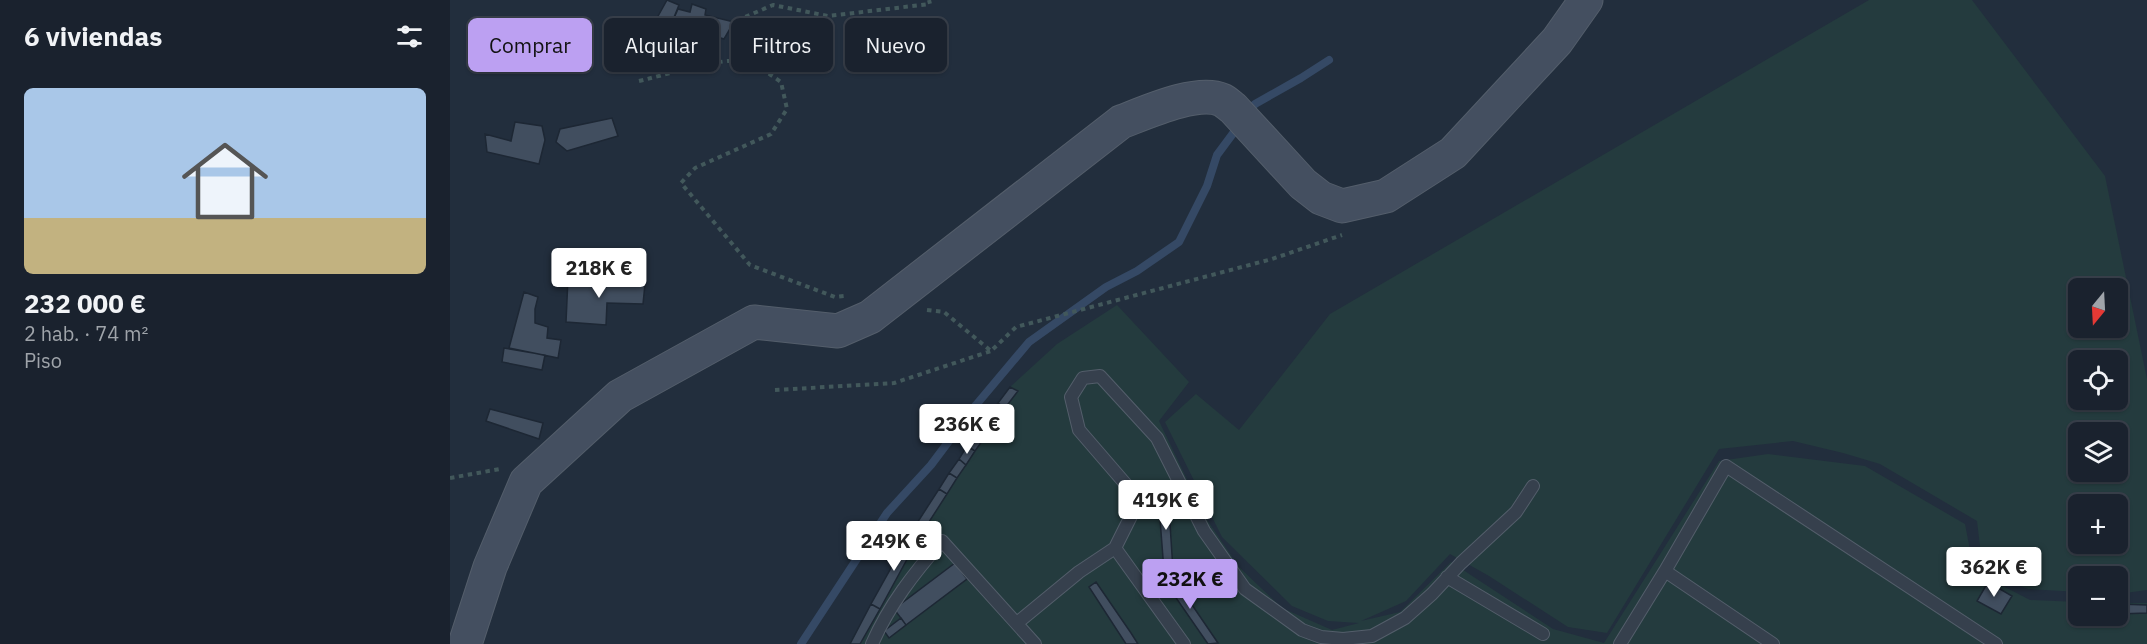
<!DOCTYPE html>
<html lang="es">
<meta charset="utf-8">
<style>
:root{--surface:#1a222e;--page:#232a36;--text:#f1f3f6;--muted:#9fa4aa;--line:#383f4a;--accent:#bca0f2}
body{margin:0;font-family:"IBM Plex Sans",sans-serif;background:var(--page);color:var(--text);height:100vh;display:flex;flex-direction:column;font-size:22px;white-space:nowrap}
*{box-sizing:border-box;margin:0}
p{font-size:20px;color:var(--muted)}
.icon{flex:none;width:33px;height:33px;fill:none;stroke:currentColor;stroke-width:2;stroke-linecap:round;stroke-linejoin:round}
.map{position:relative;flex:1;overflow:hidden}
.drawer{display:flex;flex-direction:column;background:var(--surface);width:450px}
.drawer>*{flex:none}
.banner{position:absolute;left:18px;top:18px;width:570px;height:54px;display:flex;gap:12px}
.needle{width:39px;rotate:198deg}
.controls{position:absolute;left:1618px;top:278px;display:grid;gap:12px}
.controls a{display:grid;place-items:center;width:60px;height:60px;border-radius:9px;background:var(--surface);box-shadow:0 2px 4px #0004,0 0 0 2px var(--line);font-size:30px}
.price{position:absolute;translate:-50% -51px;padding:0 14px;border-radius:6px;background:#fff;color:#222;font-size:20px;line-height:39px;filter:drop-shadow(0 2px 3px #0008)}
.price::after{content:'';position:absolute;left:50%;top:36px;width:18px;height:14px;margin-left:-9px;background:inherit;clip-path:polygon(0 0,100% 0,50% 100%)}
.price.current{background:var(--accent);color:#111}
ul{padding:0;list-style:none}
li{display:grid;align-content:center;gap:12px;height:318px;padding:0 24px}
li span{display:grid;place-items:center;height:186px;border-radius:9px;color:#555}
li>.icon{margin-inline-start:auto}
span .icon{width:108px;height:108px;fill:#fffc;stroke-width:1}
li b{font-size:26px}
h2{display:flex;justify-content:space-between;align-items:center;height:72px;padding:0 24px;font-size:26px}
.tag{padding:0 21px;border-radius:9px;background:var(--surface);box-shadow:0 2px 4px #0004,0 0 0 2px var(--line);font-size:21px;line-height:54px}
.tag.current{background:var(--accent);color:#111}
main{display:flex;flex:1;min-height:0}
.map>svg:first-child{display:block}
</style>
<main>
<section class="drawer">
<h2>6 viviendas<svg class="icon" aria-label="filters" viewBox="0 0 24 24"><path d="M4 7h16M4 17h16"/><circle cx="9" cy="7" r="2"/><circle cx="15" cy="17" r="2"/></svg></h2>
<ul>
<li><span style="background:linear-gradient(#a9c7e8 70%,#c2b280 0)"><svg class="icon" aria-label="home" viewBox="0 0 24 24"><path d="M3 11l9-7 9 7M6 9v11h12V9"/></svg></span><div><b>232 000 €</b><p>2 hab. · 74 m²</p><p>Piso</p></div></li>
</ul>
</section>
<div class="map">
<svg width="1697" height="644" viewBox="0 0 1697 644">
<rect width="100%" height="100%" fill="#222e3d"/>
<path fill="#243b3e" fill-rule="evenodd" d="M 1419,0 L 1522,0 L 1655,176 L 1697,379 L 1697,590 L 1668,594 L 1668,576 L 1629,576 L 1629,592 L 1578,589 L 1533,571 L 1527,521 L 1430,464 L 1393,453 L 1343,441 L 1269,449 L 1157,633 L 1118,627 L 1039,576 L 1000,554 L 956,601 L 911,621 L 950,612 L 1001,562 L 1103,629 L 1154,643 L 1269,461 L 1318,454 L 1415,466 L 1515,524 L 1524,571 L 1580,600 L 1629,602 L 1629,615 L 1668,615 L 1668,603 L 1697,603 L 1697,644 L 399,644 L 460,534 L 499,473 L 560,387 L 607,344 L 667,305 L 739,382 L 709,421 L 755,517 L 789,567 L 832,608 L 882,630 L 909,623 L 878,621 L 842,606 L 772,537 L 715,422 L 746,394 L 789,430 L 880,314 ZM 1629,288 L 1668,288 L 1668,327 L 1629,327 ZM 1629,360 L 1668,360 L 1668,399 L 1629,399 ZM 1629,432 L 1668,432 L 1668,471 L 1629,471 ZM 1629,504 L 1668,504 L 1668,543 L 1629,543 Z"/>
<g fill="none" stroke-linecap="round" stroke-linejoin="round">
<path stroke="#354965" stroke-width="8" d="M 798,112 L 805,104 L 851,78 L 879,60
M 351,644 L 437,513 L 481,465 L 526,405 L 579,342 L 656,287 L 687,271 L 729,242 L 757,186 L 767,155 L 790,124"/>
</g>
<path fill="#414e5f" stroke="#1d2734" stroke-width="1.5" d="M 217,0 L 229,5 L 216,37 L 230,45 L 229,54 L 205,54 L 192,45 Z
M 242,4 L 256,9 L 255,15 L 284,22 L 274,39 L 247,31 L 245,36 L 221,25 L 228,9 L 240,12 Z
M 162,118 L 168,136 L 117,151 L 106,142 L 110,129 Z
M 65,122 L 92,126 L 95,140 L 89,164 L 37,152 L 35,134 L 61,141 Z
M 118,278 L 195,284 L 193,304 L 157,303 L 156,325 L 116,322 Z
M 74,292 L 88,297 L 85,309 L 85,323 L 98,327 L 97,338 L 111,340 L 108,358 L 59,348 Z
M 54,348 L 95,355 L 92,370 L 52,362 Z
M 560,387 L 568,391 L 555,408 L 548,403 Z
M 548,403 L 555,408 L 545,422 L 537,417 Z
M 40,409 L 93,423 L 89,439 L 36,421 Z
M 537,417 L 545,422 L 535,437 L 528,431 Z
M 528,431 L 535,437 L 525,451 L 517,446 Z
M 517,446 L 525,451 L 516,465 L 509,459 Z
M 509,459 L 516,465 L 507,478 L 499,473 Z
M 499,473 L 507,478 L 497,494 L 489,489 Z
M 489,489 L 497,494 L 468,539 L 460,534 Z
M 708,493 L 718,493 L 723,570 L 714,571 Z
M 460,534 L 468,539 L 430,609 L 421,604 Z
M 505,563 L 517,579 L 456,625 L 444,609 Z
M 721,574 L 768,643 L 758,644 L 713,579 Z
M 646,582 L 681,633 L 688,644 L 676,644 L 639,587 Z
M 1538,582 L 1562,596 L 1551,614 L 1527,601 Z
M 421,604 L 430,609 L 410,644 L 400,644 Z
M 1668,604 L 1697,605 L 1697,613 L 1668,614 Z
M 451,618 L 456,625 L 439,638 L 434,631 Z"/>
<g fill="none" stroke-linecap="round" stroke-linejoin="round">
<defs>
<path id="lane" d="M 665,548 L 734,644
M 1215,571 L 1323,644
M 997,577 L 1093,634
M 567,623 L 629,572 L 665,548 L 683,512 L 679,488 L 629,430 L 621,397 L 633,378 L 650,376 L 707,438 L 754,531 L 795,589 L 852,630 L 871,637 L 893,639 L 922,636 L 955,618 L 982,594 L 1011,563 L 1066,512 L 1083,486
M 422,644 C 439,605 464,573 492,541 L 585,644
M 1170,644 L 1215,571 L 1276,466 L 1546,644"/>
<path id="secondary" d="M 15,644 L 40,567 L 76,482 L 170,396 L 304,322 L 388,331 L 420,317 L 671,122 C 695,113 747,89 772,100 C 776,102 780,106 783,108 L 853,184 L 871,198 L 892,206 L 936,196 L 1003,153 L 1107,41 L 1136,0"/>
</defs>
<use href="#lane" stroke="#545e6b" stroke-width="14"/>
<use href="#secondary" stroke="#545e6b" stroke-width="35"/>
<path stroke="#42585b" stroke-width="4" stroke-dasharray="4.5 4.5" stroke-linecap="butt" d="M 288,61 L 295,17 L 323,5 L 378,16 L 480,4 L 479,0
M 189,81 C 211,76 270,58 290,61 C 306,64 318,73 331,82 L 337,109 L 321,134 L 245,168 L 231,183 L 300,265 L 385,297 L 394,296
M 477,310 L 494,312 L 541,351 L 566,327 L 822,259 L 892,235
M 325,390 L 444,383 L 541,351
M 0,478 L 50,469"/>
<use href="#lane" stroke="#36404d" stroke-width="12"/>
<use href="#secondary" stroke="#444f60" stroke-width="33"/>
</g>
</svg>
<div class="controls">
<a><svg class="needle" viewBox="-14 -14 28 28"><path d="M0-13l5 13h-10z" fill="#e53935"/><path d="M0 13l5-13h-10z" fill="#9fa4aa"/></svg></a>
<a><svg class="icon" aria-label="locate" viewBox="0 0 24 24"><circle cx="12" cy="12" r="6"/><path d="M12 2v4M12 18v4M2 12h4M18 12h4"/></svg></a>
<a><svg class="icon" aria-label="layers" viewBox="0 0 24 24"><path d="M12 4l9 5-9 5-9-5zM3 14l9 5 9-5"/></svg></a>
<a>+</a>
<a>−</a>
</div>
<b class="price" style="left:149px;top:299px">218K €</b>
<b class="price" style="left:517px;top:455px">236K €</b>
<b class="price" style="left:716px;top:531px">419K €</b>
<b class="price" style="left:444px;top:572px">249K €</b>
<b class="price" style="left:1544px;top:598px">362K €</b>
<b class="price current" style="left:740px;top:610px">232K €</b>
<div class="banner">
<a class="tag current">Comprar</a>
<a class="tag">Alquilar</a>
<a class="tag">Filtros</a>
<a class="tag">Nuevo</a>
</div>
</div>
</main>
